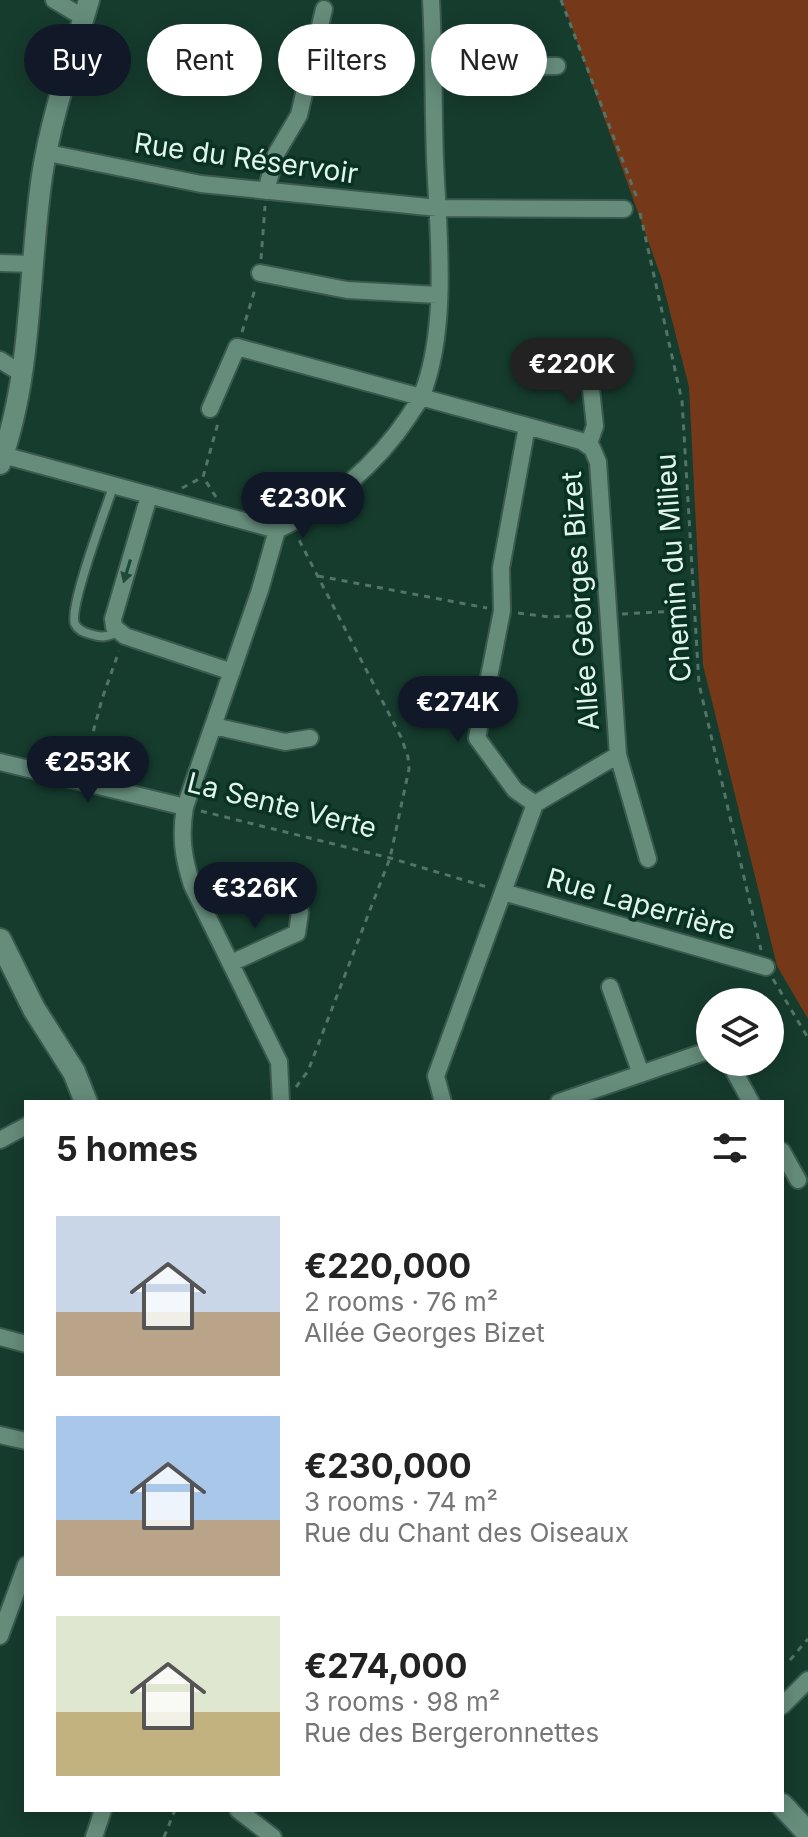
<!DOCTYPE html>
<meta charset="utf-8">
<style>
:root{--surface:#fff;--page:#f2f2f2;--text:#222;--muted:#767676;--accent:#111827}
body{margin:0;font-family:Inter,sans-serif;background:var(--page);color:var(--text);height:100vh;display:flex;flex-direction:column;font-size:30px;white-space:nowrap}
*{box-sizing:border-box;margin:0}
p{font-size:26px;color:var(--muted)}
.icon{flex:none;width:44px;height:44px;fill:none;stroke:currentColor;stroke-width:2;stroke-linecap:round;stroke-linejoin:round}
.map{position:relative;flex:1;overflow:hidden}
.side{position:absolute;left:24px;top:1100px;width:760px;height:712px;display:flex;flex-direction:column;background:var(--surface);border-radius:0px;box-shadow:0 4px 20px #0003}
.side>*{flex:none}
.banner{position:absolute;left:24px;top:24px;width:760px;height:72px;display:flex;gap:16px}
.buttons{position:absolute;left:696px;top:988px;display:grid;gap:16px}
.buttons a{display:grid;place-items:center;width:88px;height:88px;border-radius:50%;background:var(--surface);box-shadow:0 4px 20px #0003;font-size:40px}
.price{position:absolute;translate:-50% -68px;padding:0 18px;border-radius:28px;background:var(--accent);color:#fff;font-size:26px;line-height:52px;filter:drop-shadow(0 2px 4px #0008)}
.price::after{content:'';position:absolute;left:50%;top:48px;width:24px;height:18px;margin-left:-12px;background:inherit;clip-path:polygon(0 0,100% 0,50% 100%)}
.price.on{background:#222;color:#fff}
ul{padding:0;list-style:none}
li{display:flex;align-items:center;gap:24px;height:200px;padding:0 32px}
li span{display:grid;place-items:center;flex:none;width:224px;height:160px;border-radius:0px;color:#555}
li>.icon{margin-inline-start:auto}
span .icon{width:96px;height:96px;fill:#fffc;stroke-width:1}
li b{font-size:34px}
h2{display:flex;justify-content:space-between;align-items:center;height:96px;padding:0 32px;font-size:34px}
.chip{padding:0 28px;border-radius:36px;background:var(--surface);box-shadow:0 4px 20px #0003;font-size:28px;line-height:72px}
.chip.on{background:var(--accent);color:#fff}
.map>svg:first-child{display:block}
</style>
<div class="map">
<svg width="808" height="1837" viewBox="0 0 808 1837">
<rect width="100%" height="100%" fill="#163c2e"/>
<path fill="#753919" d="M 562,0 L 808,0 L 808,1019 L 777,966 L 703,665 L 689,387 L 661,277 Z"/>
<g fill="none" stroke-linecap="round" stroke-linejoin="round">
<defs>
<path id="service" d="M 113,487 C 106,508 68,609 75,624 C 78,630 83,632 90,634 C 102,638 108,637 119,631"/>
<path id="minor" d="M 54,0 L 84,18
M 434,68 L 557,66
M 48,153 L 201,184 L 438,208 L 624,209
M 266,191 L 276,154 L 299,115 L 324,9
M 0,263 L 34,264
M 260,273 L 347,290 L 438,295
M 0,360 L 21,373
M 210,409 L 237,347 L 527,426 L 501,568 L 502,611 L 477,738 L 515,790 L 535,804 L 436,1076 L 443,1102
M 527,426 L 581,441 L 592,448 L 598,462 L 618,755 L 535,804
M 588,446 L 595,426 L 589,370
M 3,455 L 277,530
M 149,496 L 113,619 L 114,627 L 125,636 L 232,672
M 214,726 L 285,742 L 310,738
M 618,755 L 648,859
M 0,762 L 185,807
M 503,892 L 766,967
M 231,963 L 297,933 L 300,912
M 610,987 L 641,1074
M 729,1062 L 751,1102
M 281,1102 L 279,1062 L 192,885 C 183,857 180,836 185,807 L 260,590 L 277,530 C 329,505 377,464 409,416 C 413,409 419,402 422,395 C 449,326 438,232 435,159 C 433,106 434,53 431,0
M 559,1102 L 710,1050
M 0,1140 L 26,1126
M 782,1151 L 798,1180
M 0,1337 L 26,1344
M 0,1435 L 26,1441
M 0,1636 L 26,1565
M 782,1706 L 808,1680
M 238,1810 L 273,1837
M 94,1837 L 103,1810"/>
<path id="tertiary" d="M 0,464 C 33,373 28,272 42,176 C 51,116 72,58 89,0"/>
<path id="secondary" d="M 0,940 L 34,1009 L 74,1072 L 86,1102
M 782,1805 L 808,1833"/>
</defs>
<use href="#service" stroke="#3a5a4e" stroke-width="12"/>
<use href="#minor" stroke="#3a5a4e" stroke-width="20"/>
<use href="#tertiary" stroke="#3a5a4e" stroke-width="24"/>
<use href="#secondary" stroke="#3a5a4e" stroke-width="26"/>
<path stroke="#537468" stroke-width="3" stroke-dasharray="6 6" stroke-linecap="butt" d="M 561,0 L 637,198
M 640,213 L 682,401 L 699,684 L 761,950
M 261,259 L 265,206
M 242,332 L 256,286
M 182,488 L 203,477
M 216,497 L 203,477 L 218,423
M 318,576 L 487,608
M 518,613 L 549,617 L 594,615
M 622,614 L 694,610
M 84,766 L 102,699 L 119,651
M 201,811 L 390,858 L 487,887
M 773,979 L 808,1038
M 296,1087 L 308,1071 L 390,858 L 409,769 L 408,757 L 401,737 L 298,538
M 790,1660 L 808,1639
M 164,1837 L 175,1810"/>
<use href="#service" stroke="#668d7c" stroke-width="8"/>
<use href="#minor" stroke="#668d7c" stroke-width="16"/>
<use href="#tertiary" stroke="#668d7c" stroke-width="20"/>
<use href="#secondary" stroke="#668d7c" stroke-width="22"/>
</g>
<defs><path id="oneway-solid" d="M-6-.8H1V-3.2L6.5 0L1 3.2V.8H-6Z" transform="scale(2)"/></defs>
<use fill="#21493a" href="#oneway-solid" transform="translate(127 571) rotate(107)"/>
<g text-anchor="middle" stroke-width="7" stroke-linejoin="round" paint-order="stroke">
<g font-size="28" fill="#e0f5ec" stroke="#0a3224">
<text transform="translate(246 158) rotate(8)" y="10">Rue du Réservoir</text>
<text transform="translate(673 568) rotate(-94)" y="10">Chemin du Milieu</text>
<text transform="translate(580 601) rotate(-94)" y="10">Allée Georges Bizet</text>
<text transform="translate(282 805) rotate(14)" y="10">La Sente Verte</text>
<text transform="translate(641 904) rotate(16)" y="10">Rue Laperrière</text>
</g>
</g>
</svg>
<div class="buttons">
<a><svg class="icon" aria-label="layers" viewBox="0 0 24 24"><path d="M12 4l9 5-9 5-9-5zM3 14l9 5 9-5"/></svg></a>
</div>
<b class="price on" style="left:572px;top:406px">€220K</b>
<b class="price" style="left:303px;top:540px">€230K</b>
<b class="price" style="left:458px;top:744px">€274K</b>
<b class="price" style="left:88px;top:804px">€253K</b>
<b class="price" style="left:255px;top:930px">€326K</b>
<div class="banner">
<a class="chip on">Buy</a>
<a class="chip">Rent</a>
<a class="chip">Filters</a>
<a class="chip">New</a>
</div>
<section class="side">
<h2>5 homes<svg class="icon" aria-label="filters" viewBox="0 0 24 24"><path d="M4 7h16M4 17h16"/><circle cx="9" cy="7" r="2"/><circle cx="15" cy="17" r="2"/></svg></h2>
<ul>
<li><span style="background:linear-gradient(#c9d6e8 60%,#b9a48a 0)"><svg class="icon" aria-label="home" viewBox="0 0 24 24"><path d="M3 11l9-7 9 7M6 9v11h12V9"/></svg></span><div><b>€220,000</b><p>2 rooms · 76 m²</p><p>Allée Georges Bizet</p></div></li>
<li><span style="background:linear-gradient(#a9c7e8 65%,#b9a48a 0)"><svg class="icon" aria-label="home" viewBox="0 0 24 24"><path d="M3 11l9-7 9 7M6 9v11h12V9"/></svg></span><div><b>€230,000</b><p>3 rooms · 74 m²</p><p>Rue du Chant des Oiseaux</p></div></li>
<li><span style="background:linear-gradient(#dfe7d0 60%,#c2b280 0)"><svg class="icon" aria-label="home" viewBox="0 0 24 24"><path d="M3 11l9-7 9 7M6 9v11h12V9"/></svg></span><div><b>€274,000</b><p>3 rooms · 98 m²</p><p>Rue des Bergeronnettes</p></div></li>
</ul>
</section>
</div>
